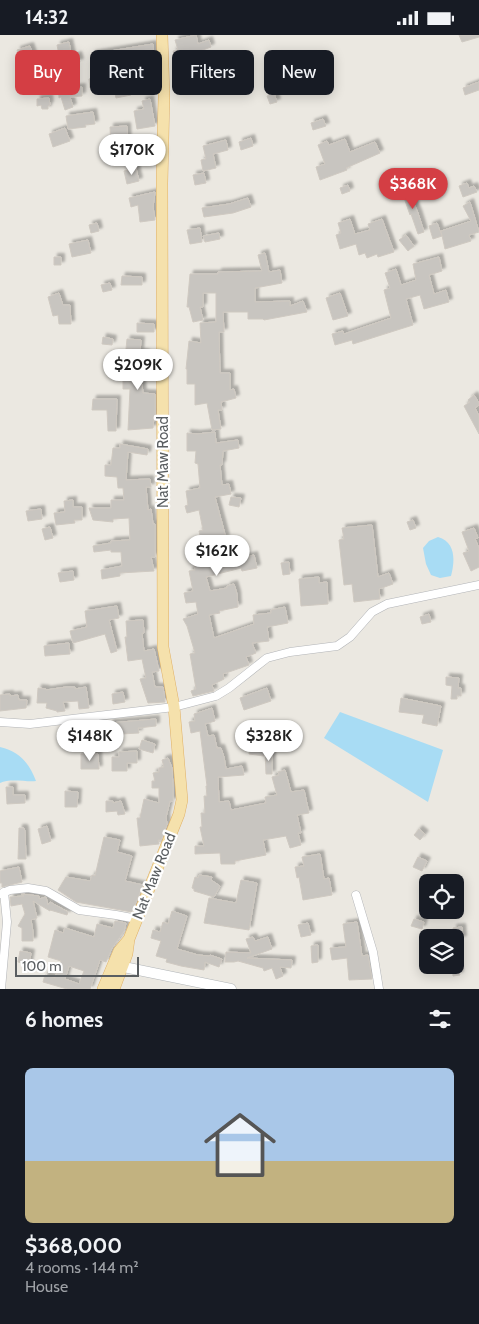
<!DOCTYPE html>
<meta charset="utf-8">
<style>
:root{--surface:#171b24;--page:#20242c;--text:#f1f3f6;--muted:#9ea1a6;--accent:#d43e44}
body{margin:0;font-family:Cabin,sans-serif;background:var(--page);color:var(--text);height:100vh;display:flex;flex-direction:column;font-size:19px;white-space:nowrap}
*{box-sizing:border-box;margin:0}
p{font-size:16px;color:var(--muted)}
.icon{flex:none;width:28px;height:28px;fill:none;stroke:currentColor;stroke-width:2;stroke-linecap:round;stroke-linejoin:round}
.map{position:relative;height:954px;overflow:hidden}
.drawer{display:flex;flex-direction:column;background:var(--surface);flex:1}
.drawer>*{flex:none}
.banner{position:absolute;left:15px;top:15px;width:450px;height:45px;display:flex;gap:10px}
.controls{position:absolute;left:419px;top:839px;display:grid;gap:10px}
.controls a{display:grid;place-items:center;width:45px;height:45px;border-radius:8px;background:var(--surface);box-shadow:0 2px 12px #0003;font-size:25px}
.scale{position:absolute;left:15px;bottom:12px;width:124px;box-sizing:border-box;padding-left:5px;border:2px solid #5a5e61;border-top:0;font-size:14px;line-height:18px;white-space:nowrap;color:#5a5e61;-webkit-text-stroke:4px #fff;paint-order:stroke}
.price{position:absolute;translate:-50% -42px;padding:0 11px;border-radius:18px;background:#fff;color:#222;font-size:16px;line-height:32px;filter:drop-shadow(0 1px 2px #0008)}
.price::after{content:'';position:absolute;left:50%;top:30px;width:15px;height:11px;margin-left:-8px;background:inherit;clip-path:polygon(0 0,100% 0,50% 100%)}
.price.current{background:var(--accent);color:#fff}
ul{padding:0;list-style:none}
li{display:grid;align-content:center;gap:10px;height:265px;padding:0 25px}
li span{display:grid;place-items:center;height:155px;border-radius:8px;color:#555}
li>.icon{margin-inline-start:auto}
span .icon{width:90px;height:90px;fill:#fffc;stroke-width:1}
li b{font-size:21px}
h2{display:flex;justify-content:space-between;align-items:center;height:60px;padding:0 25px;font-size:21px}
.tag{padding:0 18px;border-radius:8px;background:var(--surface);box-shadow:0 2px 12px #0003;font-size:18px;line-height:45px}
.tag.current{background:var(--accent);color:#fff}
.status{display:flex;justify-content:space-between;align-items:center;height:35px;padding:0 25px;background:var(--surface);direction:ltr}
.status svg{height:14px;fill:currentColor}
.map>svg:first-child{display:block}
</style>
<div class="status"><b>14:32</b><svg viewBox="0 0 49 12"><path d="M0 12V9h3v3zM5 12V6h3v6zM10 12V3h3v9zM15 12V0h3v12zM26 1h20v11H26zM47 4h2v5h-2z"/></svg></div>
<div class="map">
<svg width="479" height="954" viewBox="0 0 479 954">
<defs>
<filter id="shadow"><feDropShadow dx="3.5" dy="-3.5" stdDeviation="1" flood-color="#0004"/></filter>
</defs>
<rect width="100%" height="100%" fill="#ebe8e1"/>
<path fill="#a8dcf4" d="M 438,502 C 456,507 455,526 451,541 L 440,543 L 431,540 L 426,529 L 423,513 L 429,506 Z
M 340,677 L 443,715 L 428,767 L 324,703 Z
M 0,712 C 20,717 29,728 36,746 C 25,747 10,743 0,748 Z"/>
<path fill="#c8c5c0" stroke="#cfc9c1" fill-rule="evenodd" filter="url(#shadow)" d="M 196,0 L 198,9 L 209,5 L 211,12 L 200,16 L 201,18 L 175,24 L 173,16 L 178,15 L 175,5 Z
M 459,0 L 479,0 L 479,2 L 462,7 Z
M 69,7 L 72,22 L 78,20 L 80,27 L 67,30 L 64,19 L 59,20 L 57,10 Z
M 153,9 L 156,46 L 130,51 L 131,60 L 116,63 L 114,54 L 96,57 L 95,52 L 90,53 L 89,44 L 95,42 L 92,19 Z
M 30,11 L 33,20 L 20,25 L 17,15 Z
M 43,27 L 46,36 L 36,39 L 34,34 L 37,32 L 36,29 Z
M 184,31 L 203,31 L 203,41 L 184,41 Z
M 206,40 L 222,40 L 222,49 L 207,50 Z
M 72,42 L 74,53 L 82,52 L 82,61 L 70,62 L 73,72 L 65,75 L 61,62 L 59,63 L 58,44 Z
M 479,47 L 479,55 L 465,60 L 463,53 Z
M 274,58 L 277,67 L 270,69 L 267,61 Z
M 49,63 L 50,70 L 48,71 L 48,74 L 42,74 L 41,70 L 37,71 L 37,64 Z
M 150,64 L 155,91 L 137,94 L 134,76 L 144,74 L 142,66 Z
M 93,77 L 95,89 L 85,90 L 86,92 L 68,94 L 66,81 Z
M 323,84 L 326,91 L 313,95 L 311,88 Z
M 127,91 L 128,112 L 111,113 L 110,92 Z
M 65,93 L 70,106 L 53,112 L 49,99 Z
M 251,103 L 253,111 L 241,115 L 239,107 Z
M 345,104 L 350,117 L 375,107 L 380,118 L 346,133 L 347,135 L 320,145 L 316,132 L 325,129 L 318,110 L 327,106 L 329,110 Z
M 226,105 L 228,115 L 213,119 L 216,133 L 203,136 L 201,125 L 206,124 L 203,111 Z
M 144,112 L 146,121 L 129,124 L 127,116 Z
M 136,133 L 139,146 L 127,149 L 124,136 Z
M 204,138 L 206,148 L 195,150 L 193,140 Z
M 467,148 L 469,153 L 474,151 L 477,157 L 463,162 L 459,151 Z
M 348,150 L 350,156 L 342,159 L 340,153 Z
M 407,152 L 418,178 L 424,197 L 418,199 L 411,179 L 410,180 L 401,154 Z
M 155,157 L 153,172 L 155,185 L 140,187 L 138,170 L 131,172 L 129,163 Z
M 248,163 L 251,172 L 233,178 L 204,182 L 202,173 L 229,169 Z
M 470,167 L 479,197 L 469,200 L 471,206 L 445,214 L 441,196 L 471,186 L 463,171 Z
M 350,184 L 355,199 L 370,195 L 368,189 L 382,184 L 394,217 L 378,222 L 377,219 L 367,223 L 365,218 L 359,220 L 356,209 L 340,214 L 336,200 L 341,198 L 338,188 Z
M 97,188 L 99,196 L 91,198 L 89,190 Z
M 437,188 L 442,201 L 433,204 L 429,191 Z
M 200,193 L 202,207 L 190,209 L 187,195 Z
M 219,198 L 220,204 L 205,207 L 203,201 Z
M 406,200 L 414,211 L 408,216 L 399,205 Z
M 88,205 L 91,218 L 72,222 L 69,209 Z
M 265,218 L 269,237 L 280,235 L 282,248 L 255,253 L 255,267 L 290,266 L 290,271 L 303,266 L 307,277 L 264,285 L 263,284 L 248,284 L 248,277 L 223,277 L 224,297 L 219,297 L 220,338 L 230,338 L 230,355 L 234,354 L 236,363 L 221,367 L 222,375 L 218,375 L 221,394 L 212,395 L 207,368 L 195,370 L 195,349 L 187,349 L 187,334 L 186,334 L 189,306 L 201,308 L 200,288 L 216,287 L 216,258 L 203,258 L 203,272 L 200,272 L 203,285 L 193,287 L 189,272 L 187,272 L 190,239 L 218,239 L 218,237 L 262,236 L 258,220 Z
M 54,222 L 61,222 L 61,230 L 54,230 Z
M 439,222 L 442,236 L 429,240 L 434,259 L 446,255 L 449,267 L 424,274 L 420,260 L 406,264 L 413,290 L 353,309 L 352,305 L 335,310 L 332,299 L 343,296 L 344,299 L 391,283 L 384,255 L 390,253 L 385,238 L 396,234 L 401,250 L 416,245 L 413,229 Z
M 122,241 L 142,242 L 142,250 L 121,250 Z
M 110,248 L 112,255 L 103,257 L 101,250 Z
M 59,258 L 63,270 L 70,270 L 71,289 L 59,289 L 58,280 L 53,281 L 48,262 Z
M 340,258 L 348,281 L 333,285 L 326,263 Z
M 137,288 L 154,289 L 154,297 L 137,297 Z
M 103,302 L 113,304 L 112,310 L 102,309 Z
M 127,304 L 141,305 L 140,317 L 146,318 L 145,327 L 139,327 L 139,349 L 142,349 L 143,358 L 155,359 L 155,381 L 154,381 L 153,393 L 128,395 L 130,354 L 123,354 L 123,345 L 118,345 L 118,336 L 130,336 L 132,314 L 126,314 Z
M 474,360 L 479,368 L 479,370 L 475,373 L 479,381 L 479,399 L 464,371 L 470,367 L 468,365 Z
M 93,364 L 117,364 L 116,396 L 108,396 L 107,375 L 92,375 Z
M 215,397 L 216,408 L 238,405 L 239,413 L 223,416 L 222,430 L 220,430 L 222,450 L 229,449 L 231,459 L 215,462 L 226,503 L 217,505 L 221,528 L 254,520 L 257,533 L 242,536 L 241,533 L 206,542 L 210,556 L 227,553 L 227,551 L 234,549 L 237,559 L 238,572 L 219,576 L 220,578 L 209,580 L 214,603 L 254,589 L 253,580 L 271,578 L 271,575 L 285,572 L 288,588 L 267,592 L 269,606 L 252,608 L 256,618 L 246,622 L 249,630 L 223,639 L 224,644 L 212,650 L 214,656 L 193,661 L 191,656 L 196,654 L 190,619 L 195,618 L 187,591 L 183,584 L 198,579 L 196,567 L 186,568 L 184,558 L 193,556 L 189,536 L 195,535 L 193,521 L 204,519 L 199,496 L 203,495 L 199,475 L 187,478 L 185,471 L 188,470 L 186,456 L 200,453 L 198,429 L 195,428 L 196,416 L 187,416 L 187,398 L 197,399 Z
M 120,409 L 148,414 L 147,420 L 128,417 L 126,445 L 150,444 L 151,452 L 146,452 L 148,475 L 151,474 L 153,489 L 155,489 L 155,522 L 151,522 L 154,536 L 120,538 L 120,541 L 102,544 L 101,535 L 122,531 L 121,517 L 111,517 L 111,515 L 94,517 L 93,511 L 111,508 L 111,506 L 130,505 L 129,483 L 113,484 L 113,487 L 93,485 L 89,473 L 111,473 L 111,465 L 124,465 L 123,453 L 118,453 L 117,442 L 105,441 L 105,430 L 111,430 L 113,413 L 120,413 Z
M 231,462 L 241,463 L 239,472 L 229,470 Z
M 73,465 L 73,472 L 82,472 L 82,485 L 74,485 L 75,488 L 56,490 L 54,478 L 65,477 L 64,466 Z
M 41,474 L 42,484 L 28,486 L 26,476 Z
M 413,485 L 416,493 L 410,495 L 407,487 Z
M 372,490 L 378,542 L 389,538 L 393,549 L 379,554 L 380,564 L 354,567 L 352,549 L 344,550 L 339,505 L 344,504 L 342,493 Z
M 50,492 L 53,503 L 45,505 L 42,494 Z
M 474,493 L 478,503 L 475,504 L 479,513 L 479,532 L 471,536 L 463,518 L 469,516 L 462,497 Z
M 289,527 L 290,539 L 283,540 L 281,528 Z
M 73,536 L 74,545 L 60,547 L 58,538 Z
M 319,542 L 319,548 L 327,547 L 328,569 L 301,571 L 299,544 Z
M 117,571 L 119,583 L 109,585 L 117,616 L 111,618 L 105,599 L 73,608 L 70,596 L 87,592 L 85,576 Z
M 429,579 L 431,587 L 422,589 L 420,582 Z
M 143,585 L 144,598 L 142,598 L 144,616 L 154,614 L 159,636 L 152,637 L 155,652 L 163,652 L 165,667 L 148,668 L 140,644 L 146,643 L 142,624 L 128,626 L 125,602 L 127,602 L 126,586 Z
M 69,608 L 70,619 L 45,621 L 44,611 Z
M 446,642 L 459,643 L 458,653 L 461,653 L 461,661 L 457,660 L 457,664 L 451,664 L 452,651 L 446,650 Z
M 66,652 L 75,652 L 75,654 L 86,652 L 89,673 L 79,674 L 78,666 L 63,667 L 65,676 L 57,677 L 57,676 L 46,673 L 47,668 L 37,668 L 38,653 L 46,654 L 46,655 Z
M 267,653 L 271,666 L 244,675 L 240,663 Z
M 123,657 L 125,667 L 113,669 L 112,659 Z
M 10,659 L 10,661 L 18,660 L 19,665 L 27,665 L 26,673 L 0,676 L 0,660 Z
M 401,663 L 441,671 L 437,691 L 422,688 L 424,680 L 399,677 Z
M 212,673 L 215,686 L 205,689 L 208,701 L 214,700 L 217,713 L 221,713 L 224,722 L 226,734 L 242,731 L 244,740 L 218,742 L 219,767 L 229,766 L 231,775 L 266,768 L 265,762 L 277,760 L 272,742 L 279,740 L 278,737 L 285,735 L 291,757 L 304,755 L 309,778 L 297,780 L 301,798 L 298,798 L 301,810 L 290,813 L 286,801 L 263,805 L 266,820 L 235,826 L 235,829 L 221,829 L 220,818 L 195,819 L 195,811 L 204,811 L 200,792 L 202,792 L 201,778 L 205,778 L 204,761 L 207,761 L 206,751 L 207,751 L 200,696 L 191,698 L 189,687 L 195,686 L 194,679 Z
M 156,684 L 156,691 L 138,693 L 139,698 L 122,699 L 122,696 L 111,697 L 110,688 Z
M 96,688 L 99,704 L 82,707 L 80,696 L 88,695 L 87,690 Z
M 142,705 L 155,709 L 153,718 L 139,714 Z
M 250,708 L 266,710 L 264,721 L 249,719 Z
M 137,716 L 137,728 L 127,728 L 127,736 L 112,736 L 112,722 L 119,722 L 119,717 Z
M 265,716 L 272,716 L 272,739 L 266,739 Z
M 81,719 L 98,719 L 99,734 L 81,734 Z
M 168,723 L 172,733 L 173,753 L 173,766 L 170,766 L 166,782 L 167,789 L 161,805 L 158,805 L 159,809 L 140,811 L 137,783 L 140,783 L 144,764 L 159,768 L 159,753 L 152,753 L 152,746 L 155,746 L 153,738 L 159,737 L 159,733 L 164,732 L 162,725 Z
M 6,752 L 13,752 L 13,760 L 25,760 L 25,768 L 7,769 Z
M 65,756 L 78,757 L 77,772 L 65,772 Z
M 106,766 L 113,766 L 113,768 L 121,766 L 125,779 L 118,780 L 117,776 L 106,777 Z
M 47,791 L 51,806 L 42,809 L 38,794 Z
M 19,793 L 24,793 L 25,796 L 26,824 L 18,824 Z
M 419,794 L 425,799 L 420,805 L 414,800 Z
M 104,802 L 120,805 L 117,817 L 132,821 L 125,846 L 143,850 L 132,877 L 76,867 L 58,855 L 66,842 L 90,846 L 92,840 L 95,841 Z
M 320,819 L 324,844 L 329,843 L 332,860 L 303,865 L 299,842 L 297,843 L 295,832 L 304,831 L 302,822 Z
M 418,822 L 427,826 L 422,836 L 413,832 Z
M 19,832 L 22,847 L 2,852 L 2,848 L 0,848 L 0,836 Z
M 199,840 L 212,842 L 211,845 L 220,851 L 214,862 L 194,856 L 194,854 L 192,853 L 195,842 L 198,843 Z
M 241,845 L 257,848 L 249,895 L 204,888 L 209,863 L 236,868 Z
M 21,859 L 39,861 L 39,864 L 46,862 L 48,870 L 50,867 L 68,877 L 67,880 L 50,875 L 50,876 L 33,866 L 37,883 L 31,885 L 33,897 L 33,906 L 22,906 L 22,893 L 18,891 L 25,879 L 22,869 L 11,871 L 10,862 L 24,861 Z
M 172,876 L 187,881 L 177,914 L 198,920 L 209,921 L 210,920 L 222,924 L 219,932 L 205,927 L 204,935 L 181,931 L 166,927 L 167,924 L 156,921 L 161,906 L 151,903 L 153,895 L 160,897 L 163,887 L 168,889 Z
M 414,884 L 424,887 L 422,894 L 411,891 Z
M 115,886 L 126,888 L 124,896 L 112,913 L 106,927 L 100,925 L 90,954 L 67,954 L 43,947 L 45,940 L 55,943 L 61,926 L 48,922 L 55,895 L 63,898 L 65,893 L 94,902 L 97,889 L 113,893 ZM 69,931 L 84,936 L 79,949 L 65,944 Z
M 357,887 L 362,921 L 368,920 L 372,944 L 349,945 L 347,923 L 332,925 L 330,913 L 346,912 L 343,889 Z
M 308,888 L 311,900 L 301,902 L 298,890 Z
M 462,892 L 463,904 L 455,905 L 453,893 Z
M 253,902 L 255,906 L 268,902 L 272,914 L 247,923 L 292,925 L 291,933 L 280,932 L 283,941 L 276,944 L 272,933 L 264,936 L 263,933 L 238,926 L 234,927 L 225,927 L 226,917 L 251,918 L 246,904 Z
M 318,910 L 318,927 L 312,928 L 311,911 Z
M 20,916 L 31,918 L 29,930 L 18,927 Z
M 452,930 L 458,930 L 460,940 L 453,941 Z"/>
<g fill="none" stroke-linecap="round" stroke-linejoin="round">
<defs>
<path id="minor" d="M 0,687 L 30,689 L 174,672 L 216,661 L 229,653 L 267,623 L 290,617 L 337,611 L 350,602 L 372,577 L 387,569 L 479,550
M 0,859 L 10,855 L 28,853 L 46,856 L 79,875 L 116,880 L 137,884
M 356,860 L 373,917 L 379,954
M 1,954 L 7,887 L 4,857"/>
<path id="secondary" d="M 114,930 L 231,954"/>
<path id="primary" d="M 103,954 L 119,916 L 129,904
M 114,954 L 127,919 L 129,904 L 179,779 L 182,765 L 174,672 L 163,612 L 162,148 L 164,61 L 162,0"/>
</defs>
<use href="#minor" stroke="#b2b4b7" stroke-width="9"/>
<use href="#secondary" stroke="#b1b5b8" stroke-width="11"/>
<use href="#primary" stroke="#e0b065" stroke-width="12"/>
<use href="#minor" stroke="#fff" stroke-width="8"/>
<use href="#secondary" stroke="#fff" stroke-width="10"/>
<use href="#primary" stroke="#f5e1ac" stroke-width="11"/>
</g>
<g text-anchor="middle" stroke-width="4.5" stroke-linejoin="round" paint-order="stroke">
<g font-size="15" fill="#5a5e61" stroke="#fff">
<text transform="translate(163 427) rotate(-90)" y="5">Nat Maw Road</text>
<text transform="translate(154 841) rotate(-68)" y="5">Nat Maw Road</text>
</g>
</g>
</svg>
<div class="controls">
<a><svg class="icon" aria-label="locate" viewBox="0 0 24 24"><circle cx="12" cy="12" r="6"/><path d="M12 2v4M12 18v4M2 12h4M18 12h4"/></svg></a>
<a><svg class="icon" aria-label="layers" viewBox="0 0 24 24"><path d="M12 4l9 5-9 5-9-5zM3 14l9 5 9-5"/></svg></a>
</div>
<div class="scale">100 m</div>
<b class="price" style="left:132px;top:141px">$170K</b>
<b class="price current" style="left:413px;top:175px">$368K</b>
<b class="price" style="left:138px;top:356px">$209K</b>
<b class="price" style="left:217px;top:542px">$162K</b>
<b class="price" style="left:90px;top:727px">$148K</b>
<b class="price" style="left:269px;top:727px">$328K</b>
<div class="banner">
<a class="tag current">Buy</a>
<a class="tag">Rent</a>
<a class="tag">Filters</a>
<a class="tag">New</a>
</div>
</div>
<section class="drawer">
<h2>6 homes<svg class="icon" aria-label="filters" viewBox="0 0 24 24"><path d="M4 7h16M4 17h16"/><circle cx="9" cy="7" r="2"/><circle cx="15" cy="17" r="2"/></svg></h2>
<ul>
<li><span style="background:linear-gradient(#a9c7e8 60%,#c2b280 0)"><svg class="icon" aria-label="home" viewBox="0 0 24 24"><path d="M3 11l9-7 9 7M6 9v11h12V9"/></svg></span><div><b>$368,000</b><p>4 rooms · 144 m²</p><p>House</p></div></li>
</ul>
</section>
